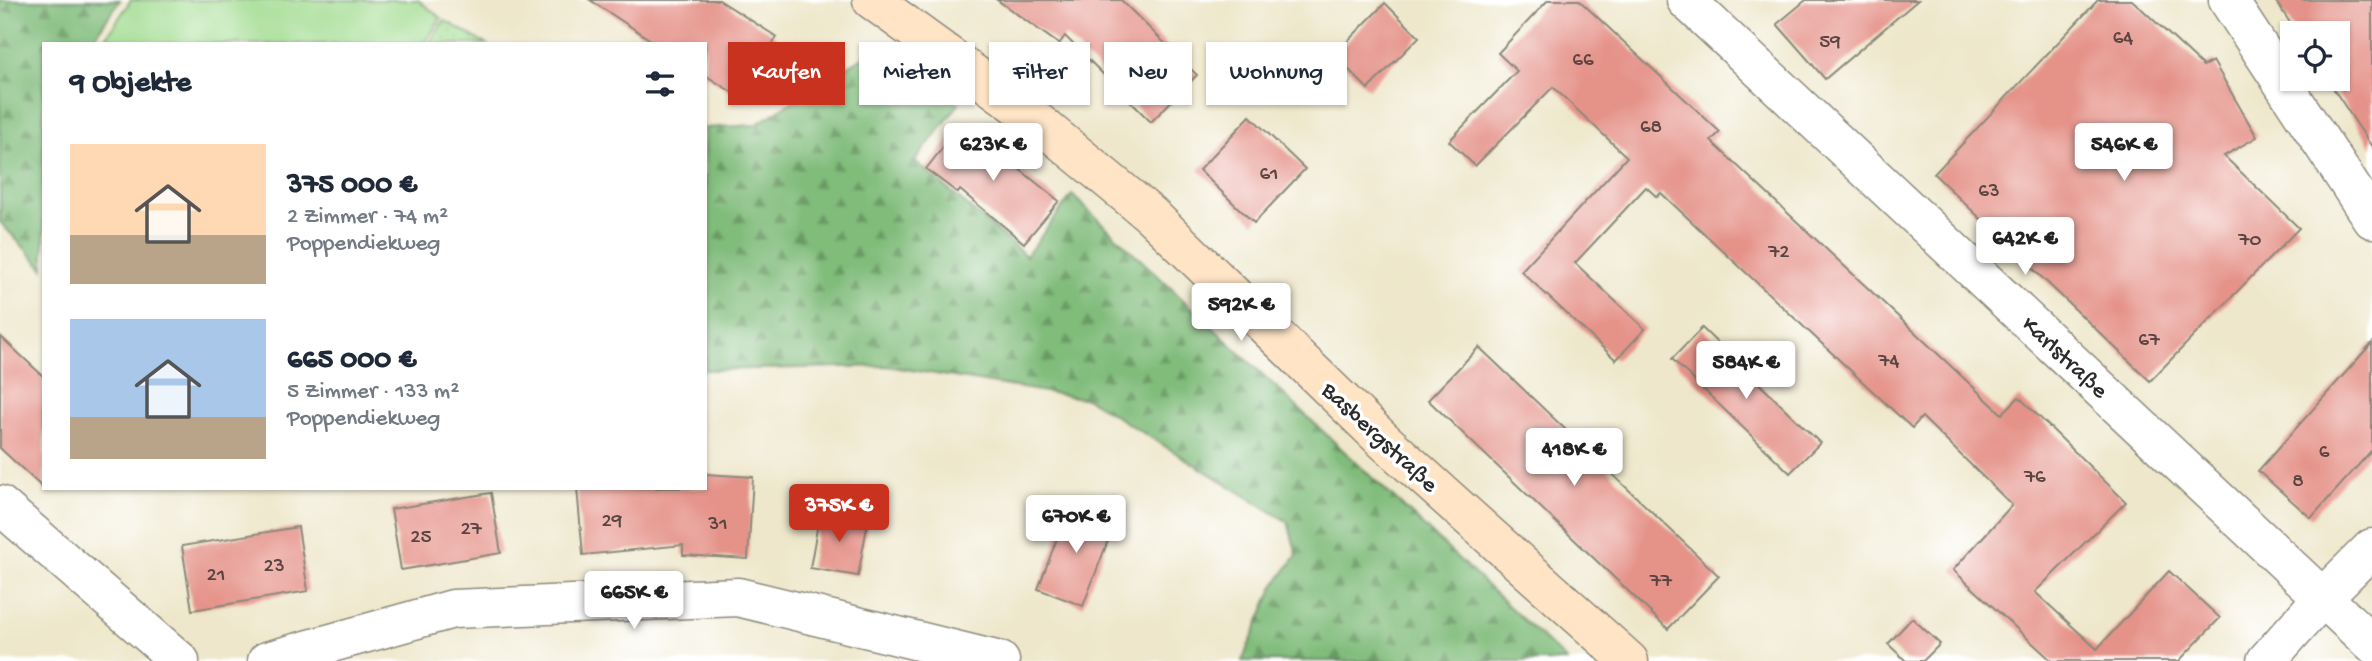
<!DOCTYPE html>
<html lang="de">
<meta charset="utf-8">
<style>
:root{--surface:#fff;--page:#f2f2f3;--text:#1f2937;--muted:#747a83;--accent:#c8321e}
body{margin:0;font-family:"Gochi Hand",sans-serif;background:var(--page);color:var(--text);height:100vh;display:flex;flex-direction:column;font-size:26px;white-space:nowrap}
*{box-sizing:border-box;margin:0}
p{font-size:23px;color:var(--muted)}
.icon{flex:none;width:38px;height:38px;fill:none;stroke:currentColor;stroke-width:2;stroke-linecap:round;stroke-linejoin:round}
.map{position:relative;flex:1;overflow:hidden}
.drawer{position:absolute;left:42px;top:42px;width:665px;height:448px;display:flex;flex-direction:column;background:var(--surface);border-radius:0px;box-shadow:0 2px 5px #0004}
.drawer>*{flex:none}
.banner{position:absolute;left:728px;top:42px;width:665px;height:63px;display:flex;gap:14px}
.tools{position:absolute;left:2280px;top:21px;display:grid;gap:14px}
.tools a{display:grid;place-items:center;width:70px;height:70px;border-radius:0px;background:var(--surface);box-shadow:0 2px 5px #0004;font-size:35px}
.price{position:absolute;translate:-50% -60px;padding:0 16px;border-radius:7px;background:#fff;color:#222;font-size:23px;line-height:46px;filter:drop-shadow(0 2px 4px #0008)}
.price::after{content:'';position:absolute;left:50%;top:42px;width:21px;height:16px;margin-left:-10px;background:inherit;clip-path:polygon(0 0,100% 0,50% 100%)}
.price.current{background:var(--accent);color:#fff}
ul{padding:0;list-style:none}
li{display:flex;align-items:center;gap:21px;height:175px;padding:0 28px}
li span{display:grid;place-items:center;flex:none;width:196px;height:140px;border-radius:0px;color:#555}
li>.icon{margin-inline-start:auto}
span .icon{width:84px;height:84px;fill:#fffc;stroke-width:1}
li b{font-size:30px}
h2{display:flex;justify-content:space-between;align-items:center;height:84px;padding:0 28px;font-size:30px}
.chip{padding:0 24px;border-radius:0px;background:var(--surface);box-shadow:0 2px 5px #0004;font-size:24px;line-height:63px}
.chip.current{background:var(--accent);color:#fff}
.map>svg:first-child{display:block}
</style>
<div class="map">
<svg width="2372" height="661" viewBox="0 0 2372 661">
<defs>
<pattern id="forest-firs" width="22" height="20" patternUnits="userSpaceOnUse" patternTransform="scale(1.75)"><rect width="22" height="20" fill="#80bc7a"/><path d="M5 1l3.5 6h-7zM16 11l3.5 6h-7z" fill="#699964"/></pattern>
<pattern id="park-dots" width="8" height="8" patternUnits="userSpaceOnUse" patternTransform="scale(1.75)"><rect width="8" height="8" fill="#a1dc90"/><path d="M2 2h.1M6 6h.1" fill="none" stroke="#8bbd7c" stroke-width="1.8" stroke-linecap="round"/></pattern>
</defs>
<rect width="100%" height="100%" fill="#fff"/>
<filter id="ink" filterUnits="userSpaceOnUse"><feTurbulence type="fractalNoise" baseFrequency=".0143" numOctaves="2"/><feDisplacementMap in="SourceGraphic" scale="14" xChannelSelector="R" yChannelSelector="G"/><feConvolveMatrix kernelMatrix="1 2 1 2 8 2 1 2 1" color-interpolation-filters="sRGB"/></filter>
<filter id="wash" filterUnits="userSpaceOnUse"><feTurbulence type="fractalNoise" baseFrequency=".00686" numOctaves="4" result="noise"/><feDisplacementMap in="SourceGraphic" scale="28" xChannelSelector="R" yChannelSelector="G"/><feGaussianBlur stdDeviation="1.57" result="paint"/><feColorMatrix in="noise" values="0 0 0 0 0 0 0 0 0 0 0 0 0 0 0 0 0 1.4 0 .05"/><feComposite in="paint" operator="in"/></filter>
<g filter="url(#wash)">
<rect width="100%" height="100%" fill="#eee7cb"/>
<path fill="url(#forest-firs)" stroke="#567452" stroke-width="2" d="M 0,0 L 120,0 L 90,44 L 44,44 L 44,269 L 0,222 Z
M 874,50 L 959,104 L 915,161 L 1026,256 L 1072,195 L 1567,661 L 1242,661 L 1274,586 L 1297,555 L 1288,522 L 1088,399 L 887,366 L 705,370 L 705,128 L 755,125 Z"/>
<path fill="url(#park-dots)" stroke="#66845e" stroke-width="2" d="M 444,20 L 486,44 L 429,44 Z"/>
<path fill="#a1dc90" stroke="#66845e" stroke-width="2" d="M 131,0 L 418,0 L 441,18 L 424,44 L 102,44 Z"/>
<g id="blocks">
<path fill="#e59389" d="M 590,0 L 719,0 L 777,37 L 738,96 L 705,75 L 705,44 L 657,44 Z
M 997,0 L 1121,0 L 1197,75 L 1151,122 L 1065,36 L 1059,44 Z
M 1548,0 L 1579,0 L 1720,132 L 1711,141 L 2002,414 L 2019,397 L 2126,502 L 2035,592 L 2097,649 L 2169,571 L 2220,618 L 2179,661 L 2052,661 L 1953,570 L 2012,505 L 1922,417 L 1912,428 L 1661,193 L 1657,197 L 1646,187 L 1575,263 L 1645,329 L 1616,360 L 1521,271 L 1627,157 L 1553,87 L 1475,166 L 1449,141 L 1517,71 L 1498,53 Z
M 1806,0 L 1918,0 L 1825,79 L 1777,24 Z
M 2098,0 L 2132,0 L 2203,66 L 2213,61 L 2257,137 L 2224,156 L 2299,228 L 2150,381 L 1934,174 Z
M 2275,0 L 2372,0 L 2372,147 L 2327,79 L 2338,79 L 2338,33 L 2297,33 Z
M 1385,3 L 1419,37 L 1368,89 L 1334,55 Z
M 1250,116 L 1305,169 L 1254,223 L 1199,170 Z
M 962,123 L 1059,201 L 1024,243 L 960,190 L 958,193 L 926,169 Z
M 1702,328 L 1820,443 L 1790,473 L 1672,359 Z
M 0,336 L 44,377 L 44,489 L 0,448 Z
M 2372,343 L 2372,450 L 2311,518 L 2258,471 Z
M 1479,347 L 1719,576 L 1668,629 L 1428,400 Z
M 705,474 L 753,477 L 748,559 L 683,555 L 683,545 L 583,555 L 577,488 L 705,488 Z
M 491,493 L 501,553 L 401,570 L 391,509 Z
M 1070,504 L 1115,522 L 1083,606 L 1038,589 Z
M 820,512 L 868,521 L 858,576 L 810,568 Z
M 298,527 L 308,591 L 192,610 L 182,546 Z
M 1912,618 L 1940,644 L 1923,661 L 1906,661 L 1888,644 Z"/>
</g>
</g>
<g filter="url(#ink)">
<use href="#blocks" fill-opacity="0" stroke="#8c897b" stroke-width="2"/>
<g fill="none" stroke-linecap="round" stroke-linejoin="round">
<defs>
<path id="minor" d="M 1686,0 L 2372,644
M 2228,0 L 2372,219
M 0,505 L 180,661
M 267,661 L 453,609 L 738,597 L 1000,661
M 2266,661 L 2323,597 L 2372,548"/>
<path id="secondary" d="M 872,0 L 1022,109 L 1151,215 L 1383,440 L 1629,661"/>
</defs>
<use href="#minor" stroke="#8c897b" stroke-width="41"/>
<use href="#secondary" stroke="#8c897b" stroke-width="41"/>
<use href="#minor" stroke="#fff" stroke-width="38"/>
<use href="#secondary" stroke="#ffe4c6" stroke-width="38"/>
</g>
</g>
<g text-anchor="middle" stroke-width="7" stroke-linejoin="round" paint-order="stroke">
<g font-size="21" fill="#5a4542">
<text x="2123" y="43">64</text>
<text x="1830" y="47">59</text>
<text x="1583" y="65">66</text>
<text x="1651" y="132">68</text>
<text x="1269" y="179">61</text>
<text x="1989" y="196">63</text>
<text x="2250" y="245">70</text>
<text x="1779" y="257">72</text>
<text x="2149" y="345">67</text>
<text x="1889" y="366">74</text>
<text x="2324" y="457">6</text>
<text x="2035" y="482">76</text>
<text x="2298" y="486">8</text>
<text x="612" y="526">29</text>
<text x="718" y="529">31</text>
<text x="471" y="534">27</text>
<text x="421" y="542">25</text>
<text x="274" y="571">23</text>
<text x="216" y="580">21</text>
<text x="1661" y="586">77</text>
</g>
<g font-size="24" fill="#2b2b2b" stroke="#fff">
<text transform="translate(2066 356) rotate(43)" y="8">Karlstraße</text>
<text transform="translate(1381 436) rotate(43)" y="8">Basbergstraße</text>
</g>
</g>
</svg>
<div class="tools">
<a><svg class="icon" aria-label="locate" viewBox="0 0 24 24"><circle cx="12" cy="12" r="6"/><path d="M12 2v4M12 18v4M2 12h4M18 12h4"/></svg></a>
</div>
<b class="price" style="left:993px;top:183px">623K €</b>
<b class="price" style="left:2124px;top:183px">546K €</b>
<b class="price" style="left:2025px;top:277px">642K €</b>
<b class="price" style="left:1241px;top:343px">592K €</b>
<b class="price" style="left:1746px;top:401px">584K €</b>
<b class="price" style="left:1574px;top:488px">418K €</b>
<b class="price current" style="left:839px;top:544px">375K €</b>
<b class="price" style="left:1076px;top:555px">670K €</b>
<b class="price" style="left:634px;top:631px">665K €</b>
<div class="banner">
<a class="chip current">Kaufen</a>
<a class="chip">Mieten</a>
<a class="chip">Filter</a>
<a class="chip">Neu</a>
<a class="chip">Wohnung</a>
</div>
<section class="drawer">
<h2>9 Objekte<svg class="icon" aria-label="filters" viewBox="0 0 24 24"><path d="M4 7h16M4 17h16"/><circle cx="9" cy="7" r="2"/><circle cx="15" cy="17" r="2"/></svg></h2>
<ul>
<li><span style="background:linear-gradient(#ffd9b3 65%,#b9a48a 0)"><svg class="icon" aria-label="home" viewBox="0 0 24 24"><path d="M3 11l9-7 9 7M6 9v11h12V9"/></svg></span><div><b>375 000 €</b><p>2 Zimmer · 74 m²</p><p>Poppendiekweg</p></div></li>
<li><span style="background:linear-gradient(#a9c7e8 70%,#b9a48a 0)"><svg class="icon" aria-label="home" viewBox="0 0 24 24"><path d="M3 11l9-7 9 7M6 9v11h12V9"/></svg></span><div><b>665 000 €</b><p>5 Zimmer · 133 m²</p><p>Poppendiekweg</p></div></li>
</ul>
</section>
</div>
